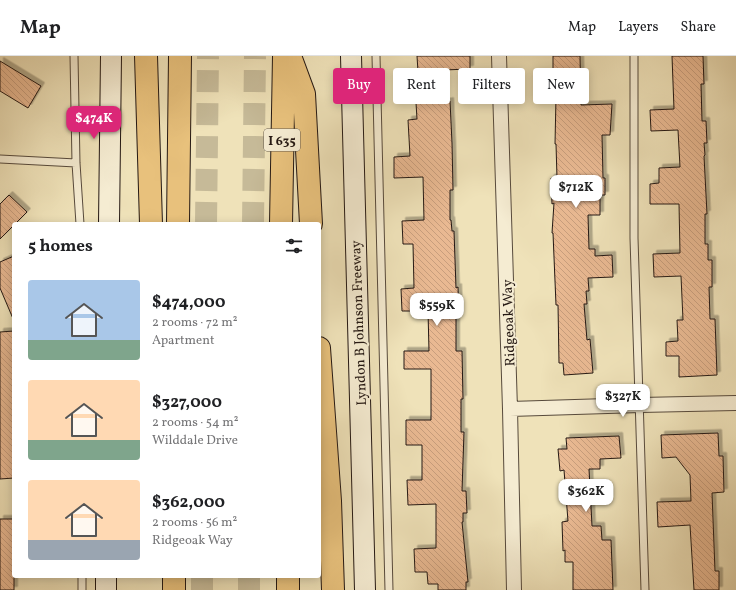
<!DOCTYPE html>
<meta charset="utf-8">
<style>
:root{--surface:#fff;--page:#f6f6f6;--text:#202124;--muted:#757577;--line:#e0e0e0;--accent:#db2777}
body{margin:0;font-family:Vollkorn,serif;background:var(--page);color:var(--text);height:100vh;display:flex;flex-direction:column;font-size:15px;white-space:nowrap}
*{box-sizing:border-box;margin:0}
p{font-size:13px;color:var(--muted)}
.icon{flex:none;width:22px;height:22px;fill:none;stroke:currentColor;stroke-width:2;stroke-linecap:round;stroke-linejoin:round}
.map{position:relative;flex:1;overflow:hidden}
.side{position:absolute;left:12px;top:166px;width:309px;height:356px;display:flex;flex-direction:column;background:var(--surface);border-radius:4px;box-shadow:0 2px 10px #0003}
.side>*{flex:none}
.guide{position:absolute;left:333px;top:12px;width:343px;height:36px;display:flex;gap:8px}
.price{position:absolute;translate:-50% -34px;padding:0 9px;border-radius:8px;background:#fff;color:#222;font-size:13px;line-height:26px;filter:drop-shadow(0 1px 2px #0008)}
.price::after{content:'';position:absolute;left:50%;top:24px;width:12px;height:9px;margin-left:-6px;background:inherit;clip-path:polygon(0 0,100% 0,50% 100%)}
.price.on{background:var(--accent);color:#fff}
ul{padding:0;list-style:none}
li{display:flex;align-items:center;gap:12px;height:100px;padding:0 16px}
li span{display:grid;place-items:center;flex:none;width:112px;height:80px;border-radius:4px;color:#555}
li>.icon{margin-inline-start:auto}
span .icon{width:48px;height:48px;fill:#fffc;stroke-width:1}
li b{font-size:17px}
h2{display:flex;justify-content:space-between;align-items:center;height:48px;padding:0 16px;font-size:17px}
.chip{padding:0 14px;border-radius:4px;background:var(--surface);box-shadow:0 2px 10px #0003;font-size:14px;line-height:36px}
.chip.on{background:var(--accent);color:#fff}
header{display:flex;align-items:center;gap:24px;box-sizing:border-box;height:56px;padding:0 20px;background:var(--surface);border-bottom:1px solid var(--line)}
header strong{font-size:19px}
nav{display:flex;gap:22px;margin-inline-start:auto;font-size:14px}
.map>svg:first-child{display:block}
</style>
<header>
<strong>Map</strong>
<nav><a>Map</a><a>Layers</a><a>Share</a></nav>
</header>
<div class="map">
<svg width="736" height="534" viewBox="0 0 736 534">
<defs>
<pattern id="building-back-hatch" width="6" height="6" patternUnits="userSpaceOnUse"><rect width="6" height="6" fill="#e9b992"/><path d="M-1 5l2 2M0 0l6 6M5-1l2 2" fill="none" stroke="#c89e7d"/></pattern>
<filter id="shadow"><feDropShadow dx="3.5" dy="-3.5" stdDeviation="0" flood-color="#0004"/></filter>
</defs>
<rect width="100%" height="100%" fill="#efe2b9"/>
<filter id="stains"><feTurbulence type="fractalNoise" baseFrequency=".005" numOctaves="4"/><feColorMatrix values="0 0 0 0 .2 0 0 0 0 .09 0 0 0 0 .02 0 0 0 .5 -.17"/></filter>
<radialGradient id="worn" r=".72"><stop offset=".6" stop-color="#630" stop-opacity="0"/><stop offset="1" stop-color="#630" stop-opacity=".3"/></radialGradient>
<path fill="url(#building-back-hatch)" stroke="#241813" filter="url(#shadow)" d="M 417,0 L 470,0 L 470,13 L 443,14 L 445,46 L 450,45 L 452,87 L 453,134 L 450,134 L 450,164 L 451,164 L 452,175 L 454,175 L 456,232 L 458,231 L 459,260 L 456,260 L 456,295 L 462,295 L 463,343 L 461,343 L 461,376 L 464,376 L 462,435 L 466,435 L 467,457 L 463,457 L 463,466 L 462,466 L 468,526 L 466,526 L 466,534 L 438,534 L 438,528 L 428,528 L 427,516 L 415,516 L 414,493 L 436,492 L 436,448 L 408,449 L 407,424 L 422,424 L 422,389 L 406,389 L 406,364 L 431,364 L 431,313 L 404,313 L 404,295 L 429,295 L 428,255 L 402,255 L 401,233 L 414,232 L 413,188 L 403,188 L 402,165 L 424,164 L 423,121 L 394,122 L 394,101 L 410,100 L 408,64 L 417,63 L 416,47 L 420,47 Z
M 553,0 L 580,0 L 581,49 L 612,48 L 610,79 L 602,79 L 603,122 L 605,122 L 605,139 L 600,139 L 600,159 L 588,159 L 589,193 L 595,193 L 595,200 L 612,199 L 613,221 L 588,222 L 589,235 L 586,235 L 587,248 L 584,248 L 587,284 L 590,283 L 593,317 L 564,319 L 563,307 L 559,307 L 558,249 L 556,249 L 553,177 L 552,177 L 554,147 L 552,148 L 551,122 L 557,122 L 556,88 L 555,88 L 556,41 L 555,26 L 553,26 Z
M 672,0 L 703,0 L 704,28 L 701,28 L 702,65 L 706,65 L 707,87 L 704,87 L 705,99 L 704,100 L 707,158 L 705,158 L 705,188 L 708,188 L 708,204 L 712,204 L 712,231 L 709,231 L 710,263 L 715,263 L 717,319 L 679,321 L 679,300 L 666,300 L 666,286 L 678,285 L 677,264 L 683,264 L 681,220 L 654,221 L 653,198 L 680,197 L 679,148 L 650,148 L 650,128 L 659,127 L 659,112 L 680,111 L 678,74 L 651,75 L 650,54 L 674,53 Z
M 0,5 L 41,30 L 28,52 L 0,35 Z
M 9,139 L 27,156 L 0,183 L 0,148 Z
M 14,200 L 14,265 L 0,232 L 0,206 Z
M 14,275 L 14,422 L 0,423 L 0,276 Z
M 718,377 L 719,400 L 723,400 L 724,436 L 712,437 L 715,515 L 719,515 L 719,534 L 694,534 L 690,469 L 658,471 L 657,446 L 691,445 L 690,419 L 676,401 L 662,402 L 661,379 Z
M 619,380 L 621,402 L 600,403 L 600,413 L 589,413 L 592,470 L 601,470 L 602,484 L 611,484 L 613,534 L 573,534 L 573,506 L 565,506 L 565,494 L 563,495 L 562,466 L 568,465 L 564,414 L 560,415 L 558,393 L 567,393 L 566,382 Z
M 0,463 L 14,463 L 14,534 L 0,534 Z"/>
<g fill="none" stroke-linecap="round" stroke-linejoin="round">
<path stroke="#c6ba98" stroke-width="22" stroke-dasharray="22 11" stroke-linecap="butt" d="M 206,168 L 208,0
M 253,168 L 255,0
M 202,534 L 202,520
M 249,534 L 249,520"/>
<defs>
<path id="service" d="M 74,0 L 76,107 L 80,168
M 376,0 L 389,534
M 634,0 L 634,182 L 645,534
M 0,103 L 76,107
M 82,534 L 82,520"/>
<path id="minor" d="M 499,0 L 510,353 L 514,534
M 510,353 L 640,349 L 736,347"/>
<path id="secondary" d="M 351,0 L 365,534
M 109,168 L 111,0
M 106,534 L 106,520"/>
<path id="motorway" d="M 146,0 L 151,168
M 290,0 L 304,38 L 311,168
M 178,168 L 180,0
M 281,168 L 284,0
M 319,292 L 330,445 L 333,534
M 174,534 L 174,520
M 288,534 L 288,520"/>
</defs>
<use href="#service" stroke="#574a3c" stroke-width="9"/>
<use href="#minor" stroke="#574a3c" stroke-width="16"/>
<use href="#secondary" stroke="#241813" stroke-width="22"/>
<use href="#motorway" stroke="#241813" stroke-width="24"/>
<use href="#service" stroke="#f5ecd2" stroke-width="7"/>
<use href="#minor" stroke="#f5ecd2" stroke-width="14"/>
<use href="#secondary" stroke="#f5ecd2" stroke-width="20"/>
<use href="#motorway" stroke="#e8c17c" stroke-width="22"/>
</g>
<g text-anchor="middle" stroke-width="4" stroke-linejoin="round" paint-order="stroke">
<rect fill="#f5ecd2" stroke="#63584c" stroke-width="1" x="264" y="73" width="36" height="22" rx="3"/>
<g font-size="13" font-weight="bold" fill="#241813">
<text x="282" y="89">I 635</text>
</g>
<g font-size="14" fill="#241813" stroke="#f5ecd2">
<text transform="translate(358 267) rotate(-92)" y="5">Lyndon B Johnson Freeway</text>
<text transform="translate(508 267) rotate(-92)" y="5">Ridgeoak Way</text>
</g>
</g>
<rect width="100%" height="100%" filter="url(#stains)"/>
<rect width="100%" height="100%" fill="url(#worn)"/>
</svg>
<b class="price on" style="left:94px;top:84px">$474K</b>
<b class="price" style="left:576px;top:153px">$712K</b>
<b class="price" style="left:437px;top:271px">$559K</b>
<b class="price" style="left:623px;top:362px">$327K</b>
<b class="price" style="left:586px;top:457px">$362K</b>
<div class="guide">
<a class="chip on">Buy</a>
<a class="chip">Rent</a>
<a class="chip">Filters</a>
<a class="chip">New</a>
</div>
<section class="side">
<h2>5 homes<svg class="icon" aria-label="filters" viewBox="0 0 24 24"><path d="M4 7h16M4 17h16"/><circle cx="9" cy="7" r="2"/><circle cx="15" cy="17" r="2"/></svg></h2>
<ul>
<li><span style="background:linear-gradient(#a9c7e8 75%,#7fa58c 0)"><svg class="icon" aria-label="home" viewBox="0 0 24 24"><path d="M3 11l9-7 9 7M6 9v11h12V9"/></svg></span><div><b>$474,000</b><p>2 rooms · 72 m²</p><p>Apartment</p></div></li>
<li><span style="background:linear-gradient(#ffd9b3 75%,#7fa58c 0)"><svg class="icon" aria-label="home" viewBox="0 0 24 24"><path d="M3 11l9-7 9 7M6 9v11h12V9"/></svg></span><div><b>$327,000</b><p>2 rooms · 54 m²</p><p>Wilddale Drive</p></div></li>
<li><span style="background:linear-gradient(#ffd9b3 75%,#9aa5b1 0)"><svg class="icon" aria-label="home" viewBox="0 0 24 24"><path d="M3 11l9-7 9 7M6 9v11h12V9"/></svg></span><div><b>$362,000</b><p>2 rooms · 56 m²</p><p>Ridgeoak Way</p></div></li>
</ul>
</section>
</div>
